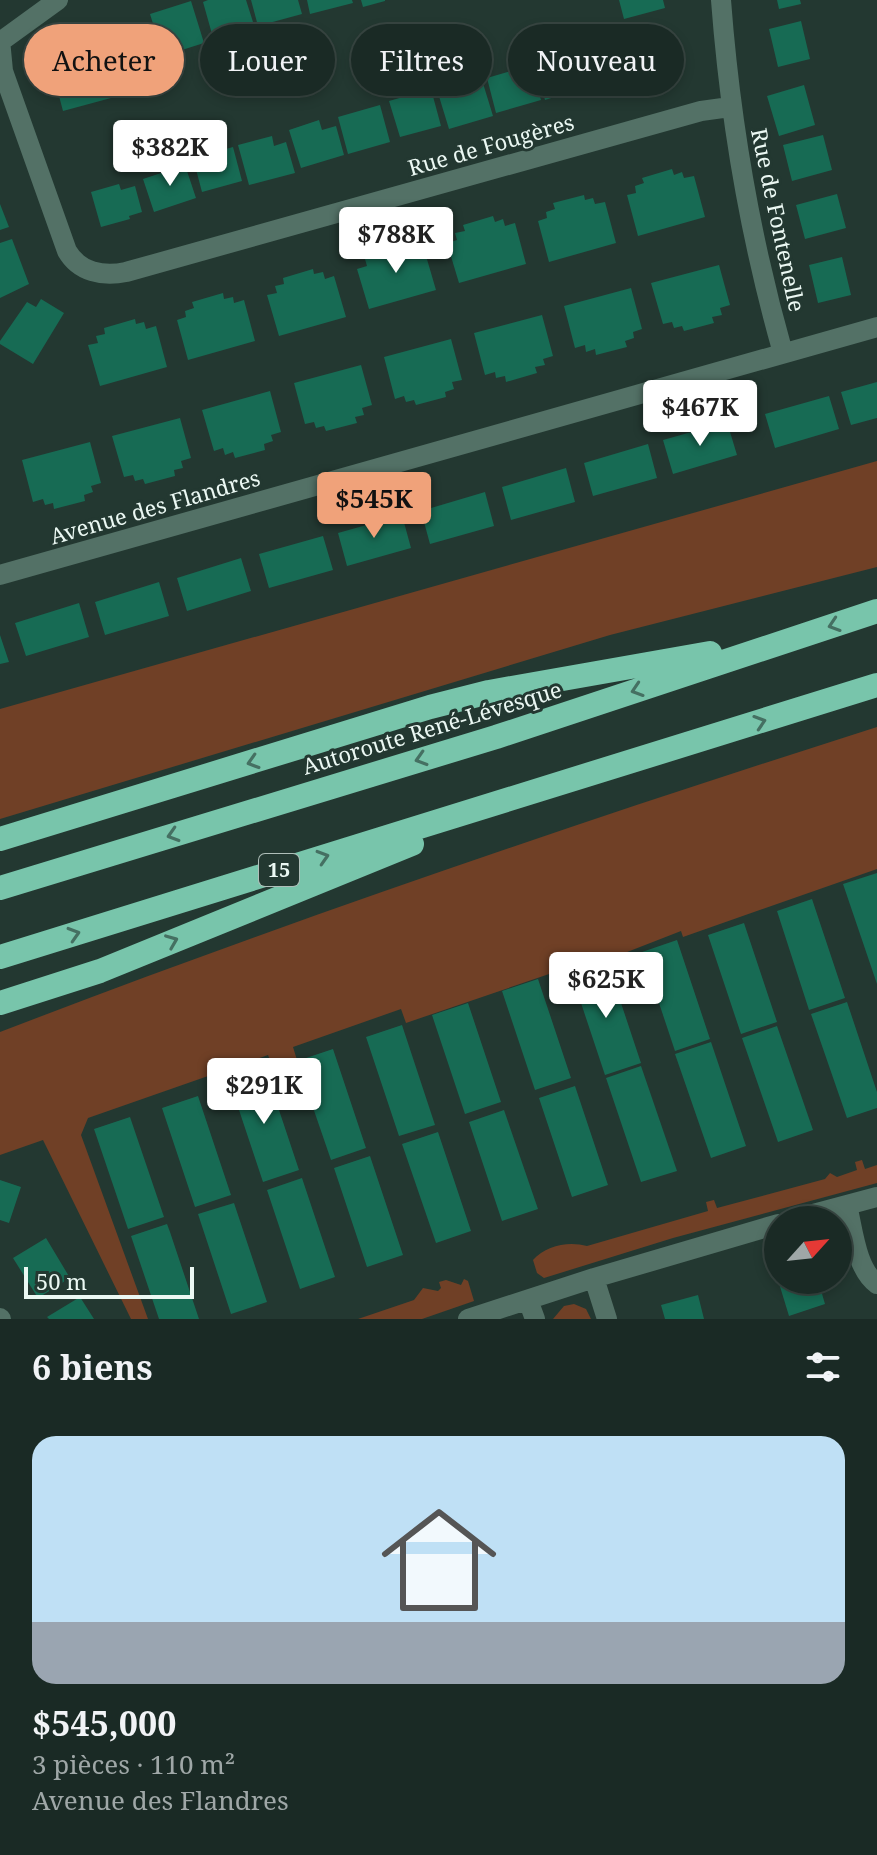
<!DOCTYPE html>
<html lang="fr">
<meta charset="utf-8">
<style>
:root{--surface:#1a2a25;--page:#23322d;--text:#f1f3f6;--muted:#9fa7a7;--line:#384642;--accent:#f0a27a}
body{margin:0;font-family:"Noto Serif",serif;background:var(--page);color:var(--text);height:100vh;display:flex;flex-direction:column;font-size:30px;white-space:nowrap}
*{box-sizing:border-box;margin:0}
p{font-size:26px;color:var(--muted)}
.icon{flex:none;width:44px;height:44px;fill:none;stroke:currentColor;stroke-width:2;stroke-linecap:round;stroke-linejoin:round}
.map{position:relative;height:1319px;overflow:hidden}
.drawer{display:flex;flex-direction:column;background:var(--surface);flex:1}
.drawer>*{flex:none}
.guide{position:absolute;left:24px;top:24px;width:830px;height:72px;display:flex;gap:16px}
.needle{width:52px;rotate:63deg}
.fabs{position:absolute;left:764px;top:1206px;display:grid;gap:16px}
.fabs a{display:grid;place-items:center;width:88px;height:88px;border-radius:50%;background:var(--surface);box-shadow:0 4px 12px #0003,0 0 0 2px var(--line);font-size:40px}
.scale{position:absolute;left:24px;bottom:20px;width:170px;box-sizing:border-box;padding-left:8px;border:4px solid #ebf8f3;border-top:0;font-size:22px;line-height:28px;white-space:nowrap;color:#ebf8f3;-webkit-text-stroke:6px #233831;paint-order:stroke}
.price{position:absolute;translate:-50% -68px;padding:0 18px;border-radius:8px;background:#fff;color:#222;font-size:26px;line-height:52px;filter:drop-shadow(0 2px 4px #0008)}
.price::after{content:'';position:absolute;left:50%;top:48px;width:24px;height:18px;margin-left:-12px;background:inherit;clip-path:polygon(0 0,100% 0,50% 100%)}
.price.on{background:var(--accent);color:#111}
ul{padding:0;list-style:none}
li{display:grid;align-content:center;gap:16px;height:424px;padding:0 32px}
li span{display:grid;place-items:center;height:248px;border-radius:24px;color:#555}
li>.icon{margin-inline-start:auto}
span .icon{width:144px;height:144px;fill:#fffc;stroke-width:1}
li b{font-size:34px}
h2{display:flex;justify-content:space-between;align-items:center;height:96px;padding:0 32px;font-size:34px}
.pill{padding:0 28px;border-radius:36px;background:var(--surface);box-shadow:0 4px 12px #0003,0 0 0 2px var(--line);font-size:28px;line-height:72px}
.pill.on{background:var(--accent);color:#111}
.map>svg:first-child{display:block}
</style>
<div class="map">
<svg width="877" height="1319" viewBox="0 0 877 1319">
<rect width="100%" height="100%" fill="#233831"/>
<path fill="#704026" d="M 877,461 L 877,567 L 610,635 L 0,819 L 0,709 Z
M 877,727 L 877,869 L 683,937 L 681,931 L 558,979 L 555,972 L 406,1023 L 401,1009 L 293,1047 L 297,1060 L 273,1068 L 268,1055 L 88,1118 L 81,1135 L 148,1319 L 131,1319 L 43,1140 L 0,1155 L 0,1032 C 289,921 582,821 877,727 Z
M 862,1160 L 865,1169 L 877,1165 L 877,1183 L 673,1238 L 544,1278 L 537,1273 L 533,1260 C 546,1245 569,1241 587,1246 L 708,1211 L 706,1202 L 714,1200 L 717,1208 L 825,1179 L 830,1173 L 837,1177 L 857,1170 L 855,1162 Z
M 464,1279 L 468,1281 L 474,1301 L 422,1319 L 358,1319 L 414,1300 L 423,1288 L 438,1291 L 441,1288 L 439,1282 L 446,1280 L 461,1285 Z
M 574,1304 L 586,1309 L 591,1319 L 553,1319 L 564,1306 Z"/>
<path fill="#176b54" d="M 208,0 L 246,0 L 253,22 L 212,34 L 203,2 Z
M 251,0 L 298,0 L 302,14 L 258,26 Z
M 307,0 L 352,0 L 353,3 L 310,14 Z
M 361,0 L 385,0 L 385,1 L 363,7 Z
M 619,0 L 663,0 L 665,8 L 624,19 Z
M 777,0 L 800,0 L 801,4 L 779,9 Z
M 191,1 L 204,43 L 163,56 L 150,14 Z
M 801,21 L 810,59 L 778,67 L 769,29 Z
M 144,24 L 157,62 L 121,74 L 107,36 Z
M 567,29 L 570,42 L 584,38 L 598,83 L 545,100 L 532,56 L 549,51 L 544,36 Z
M 662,30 L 674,73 L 636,84 L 623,41 Z
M 99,53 L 111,98 L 63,111 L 51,66 Z
M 531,65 L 541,100 L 496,113 L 487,78 Z
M 482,80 L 493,116 L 449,129 L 438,93 Z
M 804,85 L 815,125 L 779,136 L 767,96 Z
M 431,89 L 441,126 L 400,137 L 389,101 Z
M 380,105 L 390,142 L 348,154 L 338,117 Z
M 319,120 L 322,130 L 336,126 L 344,155 L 301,168 L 289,130 Z
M 823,135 L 832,170 L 792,181 L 783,145 Z
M 272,136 L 274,146 L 286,142 L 295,173 L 249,185 L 238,145 Z
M 233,147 L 242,181 L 202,192 L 193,158 Z
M 185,165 L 196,198 L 154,212 L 143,179 Z
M 672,169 L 674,175 L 682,172 L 684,178 L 694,176 L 705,217 L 638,236 L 627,195 L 636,193 L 635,186 L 644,183 L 642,178 Z
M 119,184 L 121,190 L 135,186 L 142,212 L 129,216 L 130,219 L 101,227 L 91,192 Z
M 837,194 L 846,228 L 805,239 L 796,205 Z
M 584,195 L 585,200 L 593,198 L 595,204 L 605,202 L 616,243 L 549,262 L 538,221 L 547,218 L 546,212 L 555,209 L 553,203 Z
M 0,204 L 9,227 L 0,230 Z
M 493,216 L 495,222 L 503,219 L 505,226 L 515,223 L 526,264 L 459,283 L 447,243 L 457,240 L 455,233 L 465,231 L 463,225 Z
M 12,239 L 29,284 L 0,298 L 0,243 Z
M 403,242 L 405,248 L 413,245 L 415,251 L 424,249 L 436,290 L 369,309 L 357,269 L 367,266 L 365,259 L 374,256 L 373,251 Z
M 842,257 L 851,295 L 818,303 L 809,265 Z
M 719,265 L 730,305 L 720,308 L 722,315 L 712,317 L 714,323 L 684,331 L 682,326 L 674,328 L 672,322 L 663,324 L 651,283 Z
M 313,269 L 314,274 L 323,272 L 325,279 L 334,276 L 346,317 L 279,336 L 267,295 L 277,293 L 275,286 L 284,284 L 283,278 Z
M 631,288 L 642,329 L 633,332 L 634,338 L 625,341 L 627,347 L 596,355 L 595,349 L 586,352 L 585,345 L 575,348 L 564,306 Z
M 223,293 L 224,299 L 233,297 L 234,303 L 244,300 L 255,341 L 188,360 L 177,320 L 186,317 L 185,311 L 194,308 L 192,302 Z
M 41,299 L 64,313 L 33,364 L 0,344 L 0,341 L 27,302 L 36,307 Z
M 542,315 L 553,356 L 543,359 L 545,365 L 535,367 L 537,373 L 506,382 L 505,376 L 496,378 L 495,372 L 485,375 L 474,333 Z
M 135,319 L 136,324 L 144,322 L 146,329 L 156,326 L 167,367 L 100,386 L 88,345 L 98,343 L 96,336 L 105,334 L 104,328 Z
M 451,339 L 462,380 L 452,382 L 454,389 L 445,392 L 446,397 L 416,405 L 414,400 L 406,402 L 404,396 L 395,399 L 384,357 Z
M 361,365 L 372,405 L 362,408 L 364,415 L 355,417 L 357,423 L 326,431 L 324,426 L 316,428 L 314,422 L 305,424 L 294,383 Z
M 877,382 L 877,418 L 851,425 L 841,392 Z
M 270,391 L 281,432 L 271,435 L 273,441 L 264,444 L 265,450 L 235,458 L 233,452 L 225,455 L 223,448 L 214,451 L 202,410 Z
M 829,396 L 839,429 L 775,448 L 765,414 Z
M 180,418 L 191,458 L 181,461 L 183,468 L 174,470 L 175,476 L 145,484 L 143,479 L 135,481 L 133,475 L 124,477 L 112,436 Z
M 727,422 L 737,455 L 673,474 L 663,440 Z
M 90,442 L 101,483 L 91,486 L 93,492 L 84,495 L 85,501 L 54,509 L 53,503 L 45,505 L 43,499 L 33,502 L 22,460 Z
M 648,444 L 657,478 L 593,496 L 584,463 Z
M 566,468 L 575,502 L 511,520 L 502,487 Z
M 485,492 L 494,526 L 430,544 L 421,511 Z
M 402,515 L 411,548 L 347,566 L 338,533 Z
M 323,536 L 333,570 L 269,588 L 259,554 Z
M 241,558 L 251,591 L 187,611 L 177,578 Z
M 159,582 L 169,616 L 105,635 L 95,602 Z
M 79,603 L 89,637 L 26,656 L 15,623 Z
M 0,635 L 9,662 L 0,664 Z
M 877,873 L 877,984 L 843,884 Z
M 812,899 L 845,998 L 809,1010 L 777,911 Z
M 744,923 L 777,1022 L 741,1034 L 708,935 Z
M 677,940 L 710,1039 L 675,1051 L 642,952 Z
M 608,964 L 641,1063 L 605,1075 L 572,976 Z
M 538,979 L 571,1078 L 535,1090 L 502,991 Z
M 847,1002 L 877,1092 L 877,1108 L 847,1118 L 811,1014 Z
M 468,1003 L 501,1102 L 465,1114 L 432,1015 Z
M 402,1025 L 435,1125 L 399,1136 L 366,1037 Z
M 777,1026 L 813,1130 L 778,1142 L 742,1038 Z
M 711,1042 L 746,1146 L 711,1158 L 675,1054 Z
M 333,1049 L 366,1148 L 331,1160 L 297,1061 Z
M 641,1066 L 677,1171 L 641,1182 L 606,1078 Z
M 266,1071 L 299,1170 L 263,1182 L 230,1083 Z
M 575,1086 L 608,1185 L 572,1197 L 539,1098 Z
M 198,1096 L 231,1195 L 195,1207 L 162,1108 Z
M 504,1110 L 538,1209 L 502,1221 L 469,1122 Z
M 130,1117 L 164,1217 L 128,1229 L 94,1129 Z
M 438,1132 L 471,1231 L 436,1243 L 402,1144 Z
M 370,1156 L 403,1255 L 367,1267 L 334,1168 Z
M 302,1178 L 335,1277 L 300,1289 L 267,1190 Z
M 0,1180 L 21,1187 L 9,1223 L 0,1220 Z
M 234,1203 L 267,1302 L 231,1314 L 198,1214 Z
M 167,1224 L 170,1232 L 199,1319 L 159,1319 L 131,1236 Z
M 46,1238 L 70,1278 L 38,1298 L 13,1258 Z
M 778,1280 L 818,1280 L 825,1304 L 789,1316 Z
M 698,1295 L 704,1319 L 665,1319 L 661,1305 Z
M 80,1297 L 94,1319 L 49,1319 L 47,1317 Z"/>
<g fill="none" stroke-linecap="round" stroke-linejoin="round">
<path stroke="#537166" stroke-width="20" d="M 721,0 C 730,120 750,237 783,353
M 0,40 L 3,71 L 67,251 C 79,272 103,277 126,272 L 701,111 L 730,107
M 0,42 L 58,0
M 0,575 L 877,327
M 847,1205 C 853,1229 856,1269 877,1284
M 791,1220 L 877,1197
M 594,1278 L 607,1319
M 528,1300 L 535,1319
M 0,1318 L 1,1319
M 468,1319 L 594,1278 L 778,1224"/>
<path stroke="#78c5ab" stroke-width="24" d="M 0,839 L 430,707 L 489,692 L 710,653
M 0,888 L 496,737 L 877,611
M 0,957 L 877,685
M 0,1003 L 100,971 L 412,844"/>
</g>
<defs><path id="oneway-chevron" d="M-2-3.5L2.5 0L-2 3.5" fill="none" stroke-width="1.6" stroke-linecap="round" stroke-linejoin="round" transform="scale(2)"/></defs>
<g stroke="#457062">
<use href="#oneway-chevron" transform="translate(834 625) rotate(162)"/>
<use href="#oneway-chevron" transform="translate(637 690) rotate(162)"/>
<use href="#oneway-chevron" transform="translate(760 722) rotate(-18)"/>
<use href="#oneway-chevron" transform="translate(421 759) rotate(163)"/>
<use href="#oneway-chevron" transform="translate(253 762) rotate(163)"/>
<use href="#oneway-chevron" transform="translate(173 835) rotate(163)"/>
<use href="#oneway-chevron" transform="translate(323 857) rotate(-17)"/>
<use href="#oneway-chevron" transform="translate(74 934) rotate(-17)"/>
<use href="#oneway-chevron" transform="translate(172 941) rotate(-22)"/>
</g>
<g text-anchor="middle" stroke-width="6" stroke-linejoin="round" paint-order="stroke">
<rect fill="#233831" stroke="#afbeb9" stroke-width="2" x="259" y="854" width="40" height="32" rx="6"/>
<g font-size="20" font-weight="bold" fill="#ebf8f3">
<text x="279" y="877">15</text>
</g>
<g font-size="22" fill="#ebf8f3" stroke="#233831">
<text transform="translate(491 145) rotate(-16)" y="8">Rue de Fougères</text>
<text transform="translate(778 220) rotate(78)" y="8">Rue de Fontenelle</text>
<text transform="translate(155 507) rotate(-16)" y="8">Avenue des Flandres</text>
<text transform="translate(432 728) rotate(-17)" y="8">Autoroute René-Lévesque</text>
</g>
</g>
</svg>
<div class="fabs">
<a><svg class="needle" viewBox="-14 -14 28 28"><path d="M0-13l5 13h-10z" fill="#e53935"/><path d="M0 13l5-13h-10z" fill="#9fa7a7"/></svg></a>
</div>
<div class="scale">50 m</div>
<b class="price" style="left:170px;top:188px">$382K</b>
<b class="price" style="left:396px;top:275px">$788K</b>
<b class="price" style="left:700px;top:448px">$467K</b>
<b class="price on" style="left:374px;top:540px">$545K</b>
<b class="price" style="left:606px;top:1020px">$625K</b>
<b class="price" style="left:264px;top:1126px">$291K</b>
<div class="guide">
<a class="pill on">Acheter</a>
<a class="pill">Louer</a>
<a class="pill">Filtres</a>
<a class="pill">Nouveau</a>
</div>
</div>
<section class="drawer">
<h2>6 biens<svg class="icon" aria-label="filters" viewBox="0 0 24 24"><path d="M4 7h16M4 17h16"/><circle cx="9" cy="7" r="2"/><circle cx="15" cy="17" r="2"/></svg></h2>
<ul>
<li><span style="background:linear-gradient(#bfe0f5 75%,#9aa5b1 0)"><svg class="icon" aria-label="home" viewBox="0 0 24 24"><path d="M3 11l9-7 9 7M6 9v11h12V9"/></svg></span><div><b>$545,000</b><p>3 pièces · 110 m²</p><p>Avenue des Flandres</p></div></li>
</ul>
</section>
